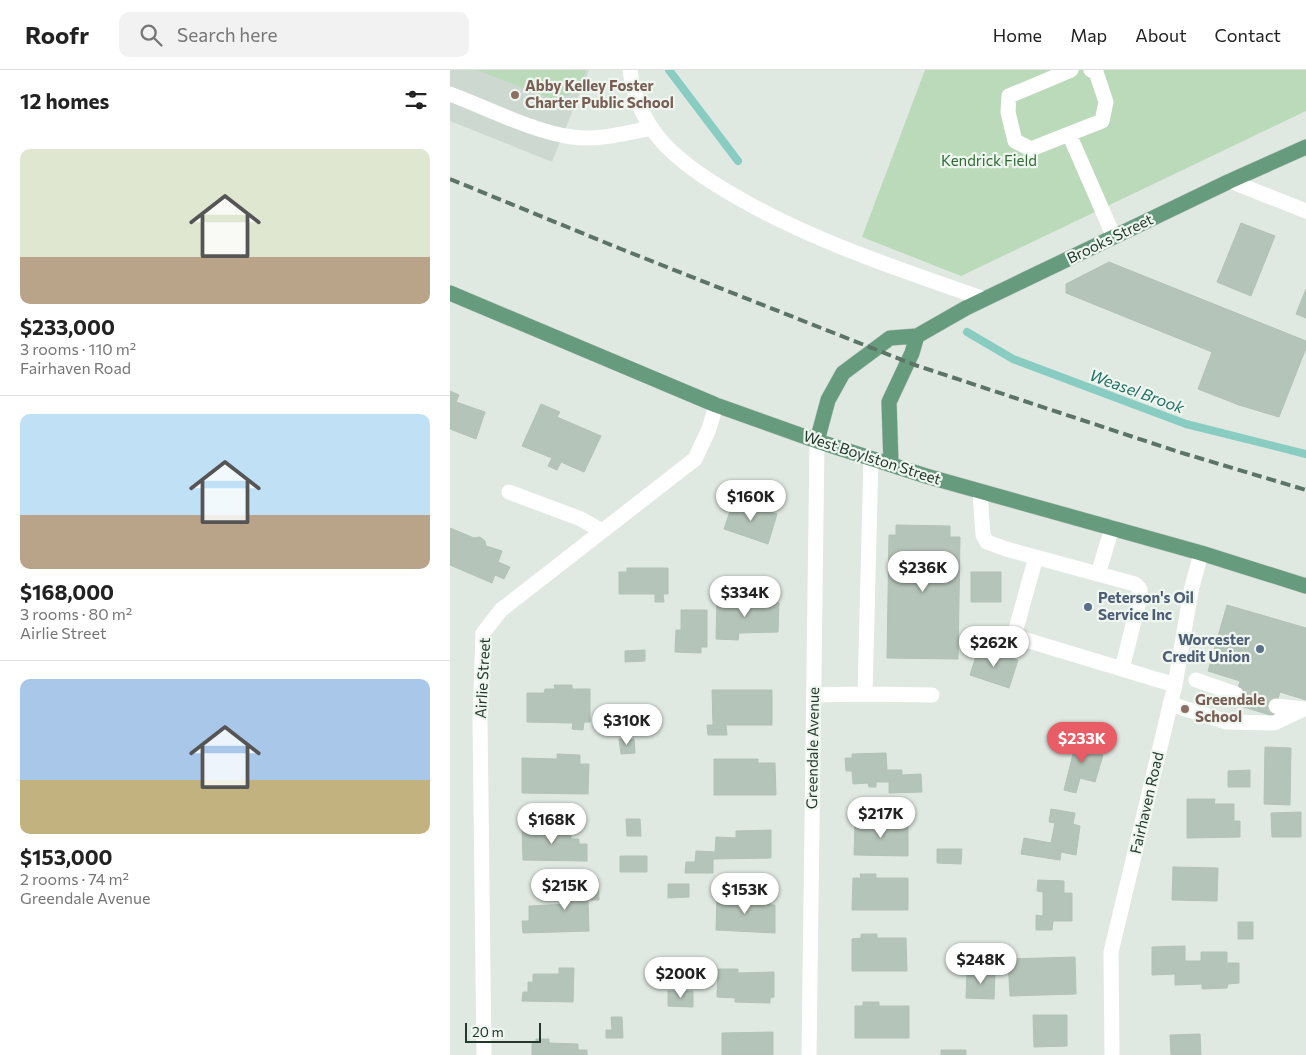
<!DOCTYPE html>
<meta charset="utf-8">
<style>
:root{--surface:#fff;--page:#f2f2f2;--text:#222;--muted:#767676;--line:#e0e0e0;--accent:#e95d66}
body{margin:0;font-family:Commissioner,sans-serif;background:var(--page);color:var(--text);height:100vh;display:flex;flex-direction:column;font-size:19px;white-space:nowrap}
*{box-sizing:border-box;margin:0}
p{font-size:16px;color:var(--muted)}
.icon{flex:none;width:28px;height:28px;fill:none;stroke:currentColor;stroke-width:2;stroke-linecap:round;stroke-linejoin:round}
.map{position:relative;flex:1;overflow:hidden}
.sheet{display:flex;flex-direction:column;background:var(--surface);width:450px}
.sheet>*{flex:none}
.scale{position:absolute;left:15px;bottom:12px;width:76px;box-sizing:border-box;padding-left:5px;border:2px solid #21382b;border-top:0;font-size:14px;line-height:18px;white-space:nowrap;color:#21382b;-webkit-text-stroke:4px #eff6f0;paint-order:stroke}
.price{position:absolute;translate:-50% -42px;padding:0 11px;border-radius:18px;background:#fff;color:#222;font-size:16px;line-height:32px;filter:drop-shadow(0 1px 2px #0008)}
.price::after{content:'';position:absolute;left:50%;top:30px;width:15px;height:11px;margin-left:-8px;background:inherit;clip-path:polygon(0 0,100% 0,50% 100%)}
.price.selected{background:var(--accent);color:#fff}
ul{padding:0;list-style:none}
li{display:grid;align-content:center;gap:10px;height:265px;padding:0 20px}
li+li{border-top:1px solid var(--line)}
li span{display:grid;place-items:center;height:155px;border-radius:10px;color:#555}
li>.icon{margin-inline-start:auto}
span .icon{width:90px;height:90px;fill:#fffc;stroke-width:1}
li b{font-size:21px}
h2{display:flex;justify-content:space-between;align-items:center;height:60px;padding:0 20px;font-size:21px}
header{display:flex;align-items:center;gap:30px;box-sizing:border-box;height:70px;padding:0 25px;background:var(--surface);border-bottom:1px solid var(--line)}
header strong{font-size:24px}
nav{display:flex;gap:28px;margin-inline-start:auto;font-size:18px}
.search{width:350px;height:45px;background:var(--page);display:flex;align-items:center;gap:12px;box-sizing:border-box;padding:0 18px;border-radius:10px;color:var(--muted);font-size:19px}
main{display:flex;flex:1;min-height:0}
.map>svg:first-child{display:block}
</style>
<header>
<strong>Roofr</strong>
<div class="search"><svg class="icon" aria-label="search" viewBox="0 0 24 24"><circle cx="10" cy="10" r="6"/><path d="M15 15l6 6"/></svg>Search here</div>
<nav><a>Home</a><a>Map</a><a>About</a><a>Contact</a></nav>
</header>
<main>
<section class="sheet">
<h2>12 homes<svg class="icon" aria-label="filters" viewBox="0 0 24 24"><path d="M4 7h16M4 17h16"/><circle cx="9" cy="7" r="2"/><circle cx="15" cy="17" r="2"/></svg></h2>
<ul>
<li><span style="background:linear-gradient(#dfe7d0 70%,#b9a48a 0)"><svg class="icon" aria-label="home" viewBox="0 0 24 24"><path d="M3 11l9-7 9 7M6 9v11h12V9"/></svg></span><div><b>$233,000</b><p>3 rooms · 110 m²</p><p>Fairhaven Road</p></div></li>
<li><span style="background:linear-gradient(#bfe0f5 65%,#b9a48a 0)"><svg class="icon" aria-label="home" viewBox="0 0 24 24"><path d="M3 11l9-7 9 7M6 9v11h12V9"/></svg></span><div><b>$168,000</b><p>3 rooms · 80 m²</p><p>Airlie Street</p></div></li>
<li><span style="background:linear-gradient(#a9c7e8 65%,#c2b280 0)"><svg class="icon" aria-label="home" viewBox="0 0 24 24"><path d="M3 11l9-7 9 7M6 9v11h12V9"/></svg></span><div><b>$153,000</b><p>2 rooms · 74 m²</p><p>Greendale Avenue</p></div></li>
</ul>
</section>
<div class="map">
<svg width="856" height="985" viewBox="0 0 856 985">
<rect width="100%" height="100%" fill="#dfe9e1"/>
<path fill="#cdd9d0" d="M 0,0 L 139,0 L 102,92 L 0,51 Z"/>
<path fill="#badab9" d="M 27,0 L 136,0 L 128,21 L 104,30 Z
M 475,0 L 856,0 L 856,41 L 511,206 L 412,167 Z"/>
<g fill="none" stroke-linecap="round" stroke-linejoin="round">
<path stroke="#89ccc1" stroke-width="8" d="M 219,0 L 288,91
M 517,262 L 563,289 L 736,354 L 856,384"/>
</g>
<path fill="#b5c4b9" stroke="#b2c2b6" d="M 791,153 L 825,166 L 801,226 L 767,212 Z
M 659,192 L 856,271 L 856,278 L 829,347 L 789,335 L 748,319 L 762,282 L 616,223 L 616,214 Z
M 856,219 L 856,248 L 846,244 Z
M 0,321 L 9,325 L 6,332 L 35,342 L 26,369 L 0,359 Z
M 91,334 L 110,342 L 107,347 L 151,366 L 134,402 L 111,392 L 107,400 L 98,396 L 102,388 L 72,376 Z
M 284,429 L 327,444 L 318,474 L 274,459 Z
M 446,455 L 500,456 L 500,467 L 510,467 L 508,589 L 437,588 L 439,465 L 446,465 Z
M 0,458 L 24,468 L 30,467 L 35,471 L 36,476 L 52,481 L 48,492 L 60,497 L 54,509 L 45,505 L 42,513 L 0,495 Z
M 177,498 L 218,498 L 218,524 L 213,524 L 214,532 L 205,532 L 205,524 L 169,524 L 169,502 L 177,502 Z
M 521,502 L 551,502 L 551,532 L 521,532 Z
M 267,528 L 286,528 L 286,532 L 329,533 L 328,562 L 289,563 L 288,570 L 266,569 Z
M 777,535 L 856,558 L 856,630 L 830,622 L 823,646 L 784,634 L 790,611 L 758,601 Z
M 231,540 L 257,540 L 257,577 L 251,577 L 251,583 L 225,582 L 226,560 L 231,560 Z
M 529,577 L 568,590 L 559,618 L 520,605 Z
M 195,580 L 195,591 L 175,592 L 175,581 Z
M 104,615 L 122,615 L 122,619 L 140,619 L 140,652 L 134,652 L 133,660 L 122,659 L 123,653 L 77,652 L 77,623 L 94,623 L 95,619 L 105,619 Z
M 262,620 L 322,620 L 322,655 L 276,655 L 277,665 L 258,665 L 257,655 L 263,655 Z
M 622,667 L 642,672 L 639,681 L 653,685 L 645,712 L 630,708 L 626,723 L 614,720 L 623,684 L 618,683 Z
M 169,669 L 184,669 L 185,683 L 171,684 Z
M 815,677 L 841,678 L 840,735 L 814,734 Z
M 436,683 L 437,700 L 452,700 L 452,705 L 471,704 L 472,722 L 439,723 L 439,712 L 426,712 L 426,717 L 419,717 L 418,713 L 403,714 L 402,701 L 396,701 L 395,688 L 402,688 L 402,684 Z
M 107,684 L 130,685 L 130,694 L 139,694 L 138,724 L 72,723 L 72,688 L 107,689 Z
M 264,689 L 308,689 L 308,693 L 325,693 L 326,725 L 264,725 Z
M 800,700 L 800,717 L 778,717 L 778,701 Z
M 737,729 L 765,729 L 764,734 L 784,734 L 784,751 L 790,751 L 790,767 L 737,768 Z
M 601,739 L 625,743 L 623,754 L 630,756 L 626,785 L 611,782 L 610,790 L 571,784 L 574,768 L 601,773 L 605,753 L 599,752 Z
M 851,742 L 851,767 L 822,767 L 821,743 Z
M 176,749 L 190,749 L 191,766 L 177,766 Z
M 415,750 L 429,751 L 430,754 L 458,755 L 458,786 L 404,785 L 405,754 L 415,754 Z
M 72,757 L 121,758 L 121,769 L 129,769 L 129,774 L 137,774 L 137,791 L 73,790 Z
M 321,760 L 321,788 L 263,789 L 263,803 L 235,803 L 236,792 L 245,792 L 246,781 L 265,782 L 266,767 L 286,768 L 286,761 Z
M 487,779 L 512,779 L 511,794 L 487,793 Z
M 170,786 L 197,786 L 197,802 L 170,802 Z
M 723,797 L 768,798 L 767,831 L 722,830 Z
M 410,804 L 426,804 L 426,808 L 458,808 L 458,840 L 402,840 L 403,808 L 411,808 Z
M 148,809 L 149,830 L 138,830 L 139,861 L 73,863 L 72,851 L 79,851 L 79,836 L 121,834 L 119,810 Z
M 588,810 L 614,811 L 614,823 L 622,823 L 622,851 L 603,851 L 602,860 L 586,860 L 586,845 L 593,846 L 593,822 L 587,821 Z
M 218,814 L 239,814 L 239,827 L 218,828 Z
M 308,826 L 308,831 L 320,831 L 320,835 L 325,835 L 325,863 L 266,860 L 267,827 Z
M 788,852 L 803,852 L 803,869 L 788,869 Z
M 411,864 L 427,864 L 427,868 L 456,868 L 457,901 L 402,901 L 402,869 L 411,868 Z
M 735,876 L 735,891 L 751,891 L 751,882 L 777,882 L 777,893 L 789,893 L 789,913 L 778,914 L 777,918 L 752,919 L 752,914 L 725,915 L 725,904 L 702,905 L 702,877 Z
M 625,887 L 626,924 L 560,926 L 558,889 Z
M 109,898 L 124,898 L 123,932 L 72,931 L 73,922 L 78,922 L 78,912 L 83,912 L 83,904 L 109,904 Z
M 268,899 L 288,899 L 288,903 L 324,902 L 324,927 L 320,928 L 320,933 L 285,932 L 285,928 L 267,927 Z
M 517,902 L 545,902 L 544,929 L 516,928 Z
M 218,921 L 243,921 L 243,937 L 218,936 Z
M 413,932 L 429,932 L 429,936 L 459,936 L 459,968 L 405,968 L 405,936 L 413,936 Z
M 583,945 L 617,945 L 617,976 L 584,977 Z
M 161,947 L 172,947 L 173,968 L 156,968 L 156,960 L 162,960 Z
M 323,962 L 323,985 L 272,985 L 272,963 Z
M 750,964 L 751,985 L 721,985 L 720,965 Z
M 86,969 L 99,969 L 99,973 L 128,974 L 128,980 L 137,980 L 137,985 L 82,985 L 82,972 L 86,972 Z
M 491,980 L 516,980 L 516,985 L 491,985 Z"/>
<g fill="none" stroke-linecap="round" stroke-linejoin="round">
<path stroke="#b9c6bd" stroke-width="15" stroke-dasharray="15 8" stroke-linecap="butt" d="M 786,624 L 826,636"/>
<defs>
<path id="major" d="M 0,223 L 266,335 L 367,371 L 476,406 L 751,483 L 856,516
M 367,371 L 378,330 L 393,303 L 440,268 L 467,266 L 516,238 L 780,111 L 856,77
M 441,394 L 439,332 L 462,283 L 467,266"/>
</defs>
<use href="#major" stroke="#c1c7c4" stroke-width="16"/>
<path stroke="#fff" stroke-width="15" d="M 180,0 C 183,28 197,57 217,77 C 239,99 265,115 292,130 C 368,173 452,200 534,229
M 621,0 L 559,26 L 558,42 L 565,71 L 581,79 L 652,51 L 656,32 L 646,2 L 641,0
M 0,24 C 37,38 84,62 122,67 C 148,71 176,63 202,58
M 619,64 L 664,167
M 780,111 L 856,141
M 421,388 L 415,624 L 482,625
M 59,422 L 131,449 L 152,461
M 530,422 L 533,465 L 537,472 L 556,479 L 685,514 L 690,519 L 690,527 L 672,599 L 725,615
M 586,487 L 566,559 L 567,565 L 573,569 L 672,599
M 648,504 L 662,458
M 746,610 L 786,624
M 364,625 L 415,624
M 720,634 L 777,652 L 824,653 L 854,639
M 826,636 L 854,639
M 34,985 L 30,650 L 33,563 L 51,540 L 245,389 L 259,359 L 266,335
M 359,985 L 367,371
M 662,985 L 661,882 L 725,615 L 741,521 L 751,483"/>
<use href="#major" stroke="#669c7d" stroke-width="15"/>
<path stroke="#5b7466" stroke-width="4" stroke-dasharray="10 5" stroke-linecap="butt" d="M 0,109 L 171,179 L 465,295 L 729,382 L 856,420"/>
</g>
<g fill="#8d6e63" stroke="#eff6f0" stroke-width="2">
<circle cx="65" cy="25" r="5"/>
<circle cx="735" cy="639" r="5"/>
</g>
<g fill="#5c6f8a" stroke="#eff6f0" stroke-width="2">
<circle cx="638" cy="537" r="5"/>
<circle cx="810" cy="579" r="5"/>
</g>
<g text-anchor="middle" stroke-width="4.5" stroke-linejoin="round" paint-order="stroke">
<g font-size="15" font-weight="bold" fill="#785e54" stroke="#eff6f0" text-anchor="start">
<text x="75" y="21">Abby Kelley Foster<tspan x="75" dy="17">Charter Public School</tspan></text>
<text x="745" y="635">Greendale<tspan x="745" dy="17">School</tspan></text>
</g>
<g font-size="15" fill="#2e6c33" stroke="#eff6f0">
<text x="539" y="96">Kendrick Field</text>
</g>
<g font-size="15" fill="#21382b" stroke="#eff6f0">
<text transform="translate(660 169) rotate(-26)" y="5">Brooks Street</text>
<text transform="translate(422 388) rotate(18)" y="5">West Boylston Street</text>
<text transform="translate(33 608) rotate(-87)" y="5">Airlie Street</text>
<text transform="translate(363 678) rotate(-89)" y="5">Greendale Avenue</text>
<text transform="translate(697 733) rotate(-77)" y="5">Fairhaven Road</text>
</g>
<g font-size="15" font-weight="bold" fill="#4e5e75" stroke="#eff6f0" text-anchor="start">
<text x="648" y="533">Peterson's Oil<tspan x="648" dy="17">Service Inc</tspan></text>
<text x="800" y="575" text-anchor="end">Worcester<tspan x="800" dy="17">Credit Union</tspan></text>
</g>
<g font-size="16" font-style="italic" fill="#1f7064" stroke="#eff6f0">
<text transform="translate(687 321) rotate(20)" y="6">Weasel Brook</text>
</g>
</g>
</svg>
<div class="scale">20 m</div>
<b class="price" style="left:301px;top:452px">$160K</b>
<b class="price" style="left:473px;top:523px">$236K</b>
<b class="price" style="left:295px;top:548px">$334K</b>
<b class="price" style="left:544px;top:598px">$262K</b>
<b class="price" style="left:177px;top:676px">$310K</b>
<b class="price selected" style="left:632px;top:694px">$233K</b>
<b class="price" style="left:431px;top:769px">$217K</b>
<b class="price" style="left:102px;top:775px">$168K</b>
<b class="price" style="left:115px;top:841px">$215K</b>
<b class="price" style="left:295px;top:845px">$153K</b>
<b class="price" style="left:531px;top:915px">$248K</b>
<b class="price" style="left:231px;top:929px">$200K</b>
</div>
</main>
